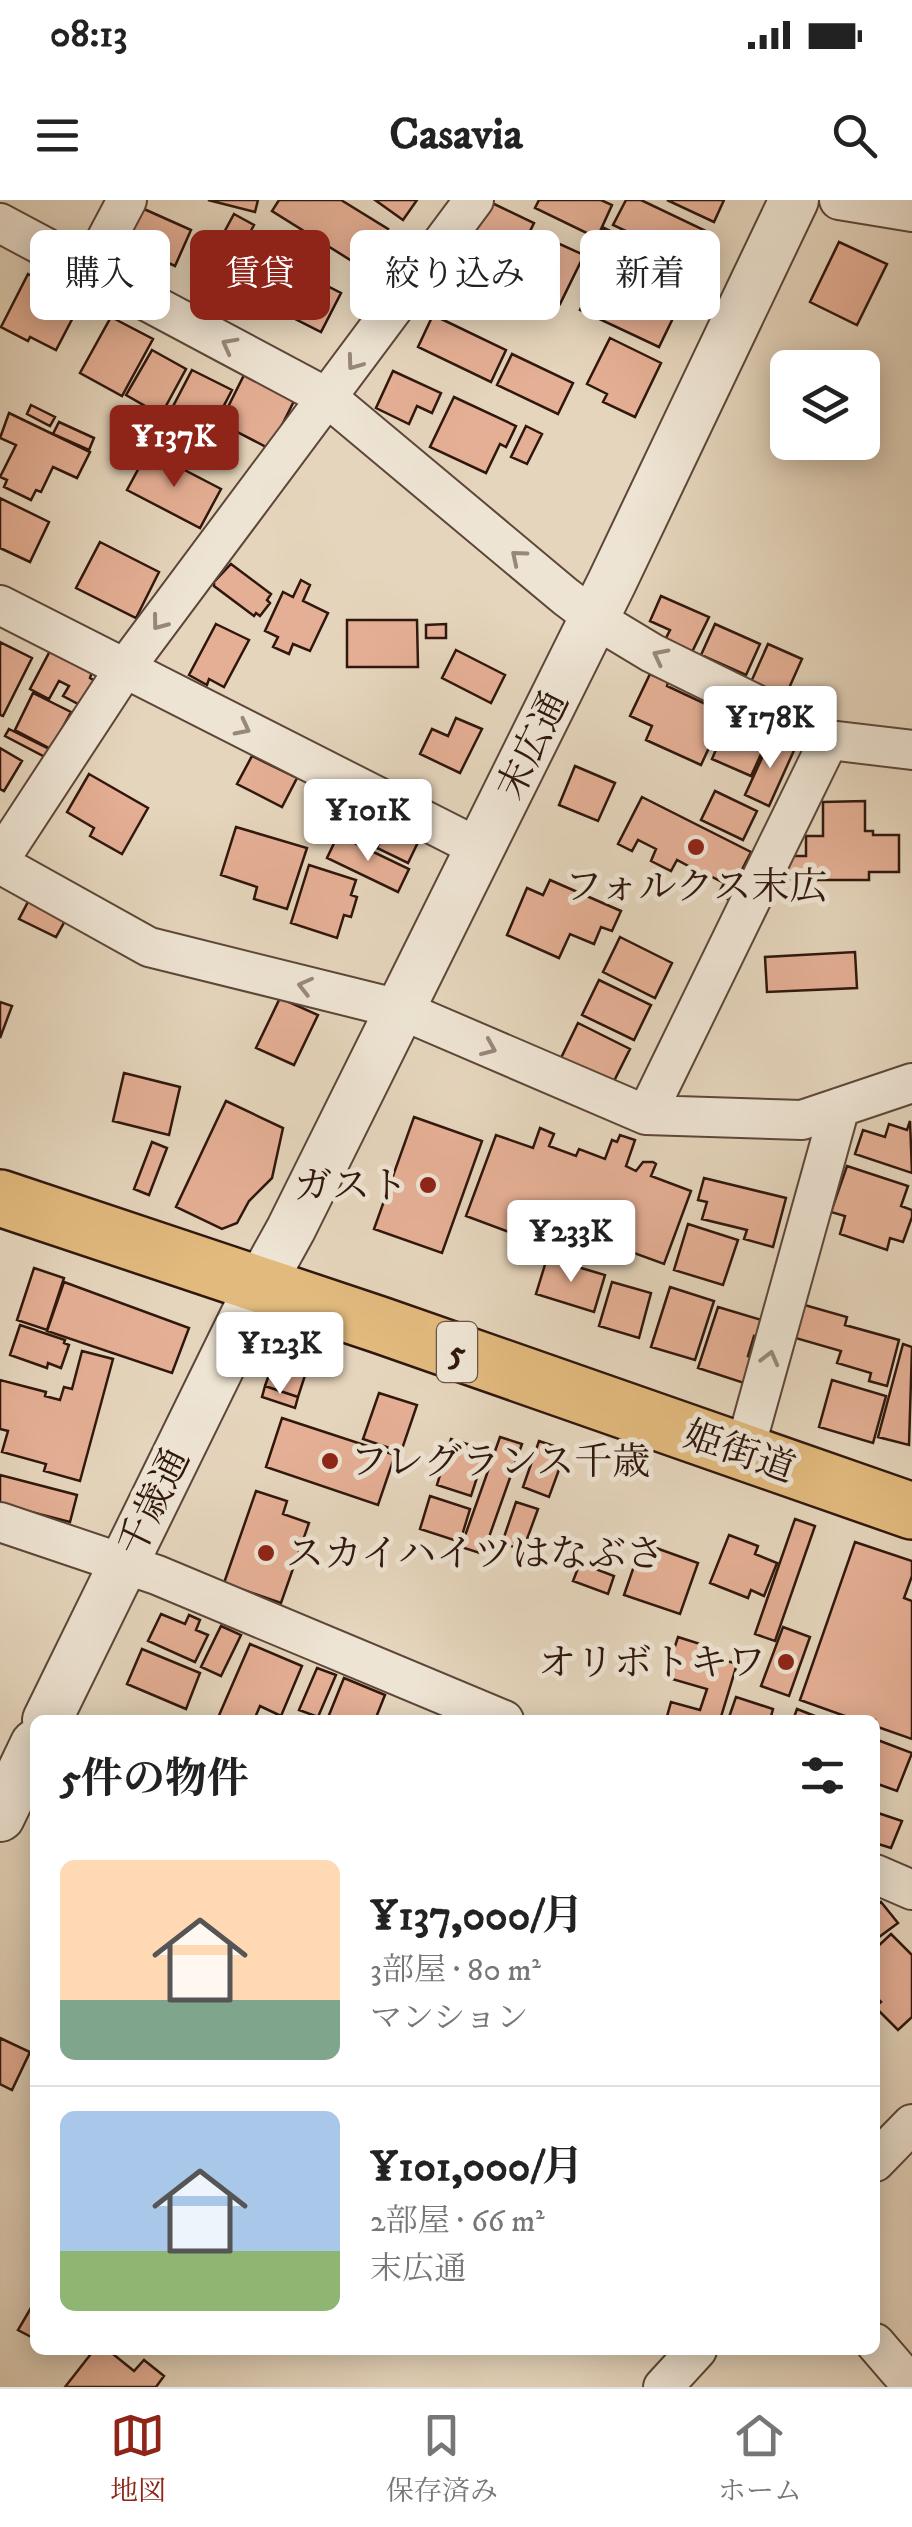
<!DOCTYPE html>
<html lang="ja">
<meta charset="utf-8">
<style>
:root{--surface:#fff;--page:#f6f6f6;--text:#222;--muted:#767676;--line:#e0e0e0;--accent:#8f2418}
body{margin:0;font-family:"IM FELL DW Pica","Noto Serif JP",serif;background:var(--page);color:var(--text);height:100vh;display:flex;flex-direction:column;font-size:38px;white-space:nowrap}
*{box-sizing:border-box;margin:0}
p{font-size:32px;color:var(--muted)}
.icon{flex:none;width:55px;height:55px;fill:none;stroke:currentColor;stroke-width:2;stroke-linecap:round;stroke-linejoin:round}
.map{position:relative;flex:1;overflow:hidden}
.sheet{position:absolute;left:30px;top:1515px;width:850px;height:640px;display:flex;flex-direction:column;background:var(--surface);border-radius:15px;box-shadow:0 5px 25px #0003}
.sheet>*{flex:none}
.guide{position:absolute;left:30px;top:30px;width:852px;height:90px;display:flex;gap:20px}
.controls{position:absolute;left:770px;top:150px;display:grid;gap:20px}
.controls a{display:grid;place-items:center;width:110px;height:110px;border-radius:15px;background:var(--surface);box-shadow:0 5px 25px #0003;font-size:50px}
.price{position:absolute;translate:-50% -85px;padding:0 22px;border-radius:10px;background:#fff;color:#222;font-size:32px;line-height:65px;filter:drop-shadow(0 2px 5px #0008)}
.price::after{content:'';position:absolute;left:50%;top:60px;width:30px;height:22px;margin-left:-15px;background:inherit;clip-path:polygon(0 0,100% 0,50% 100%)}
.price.active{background:var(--accent);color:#fff}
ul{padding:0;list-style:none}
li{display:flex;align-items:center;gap:30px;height:250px;padding:0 30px}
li+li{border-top:2px solid var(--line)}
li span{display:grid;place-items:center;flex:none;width:280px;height:200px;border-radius:15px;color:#555}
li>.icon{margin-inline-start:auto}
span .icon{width:120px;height:120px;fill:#fffc;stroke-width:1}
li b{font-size:42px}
h2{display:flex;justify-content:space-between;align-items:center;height:120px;padding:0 30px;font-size:42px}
.pill{padding:0 35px;border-radius:15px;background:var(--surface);box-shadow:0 5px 25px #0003;font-size:35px;line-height:90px}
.pill.active{background:var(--accent);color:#fff}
.status{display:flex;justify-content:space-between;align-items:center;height:70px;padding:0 50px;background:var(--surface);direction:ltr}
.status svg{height:28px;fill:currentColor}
header{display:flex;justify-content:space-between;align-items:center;height:130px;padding:0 30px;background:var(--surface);font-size:45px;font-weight:800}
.menu{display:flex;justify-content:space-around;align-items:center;height:140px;border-top:2px solid var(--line);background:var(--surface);font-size:28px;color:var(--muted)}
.menu a{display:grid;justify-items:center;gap:5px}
.menu .active{color:var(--accent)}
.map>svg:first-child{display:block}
</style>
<div class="status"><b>08:13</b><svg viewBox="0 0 49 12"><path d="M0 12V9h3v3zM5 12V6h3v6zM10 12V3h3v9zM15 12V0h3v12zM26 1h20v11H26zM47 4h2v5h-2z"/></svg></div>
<header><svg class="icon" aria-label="menu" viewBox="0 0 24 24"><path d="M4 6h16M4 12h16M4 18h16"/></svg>Casavia<svg class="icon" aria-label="search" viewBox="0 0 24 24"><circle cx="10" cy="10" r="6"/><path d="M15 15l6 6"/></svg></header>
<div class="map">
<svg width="912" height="2187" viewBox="0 0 912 2187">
<rect width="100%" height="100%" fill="#e5d5bc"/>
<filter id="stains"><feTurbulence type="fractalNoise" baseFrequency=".002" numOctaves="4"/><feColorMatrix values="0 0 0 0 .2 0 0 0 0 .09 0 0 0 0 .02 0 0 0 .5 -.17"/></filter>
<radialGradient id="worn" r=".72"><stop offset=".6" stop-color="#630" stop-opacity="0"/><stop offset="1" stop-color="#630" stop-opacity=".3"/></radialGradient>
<path fill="#e5af95" stroke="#30170d" stroke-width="2.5" d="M 208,0 L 258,0 L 255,12 Z
M 279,0 L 341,0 L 388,29 L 363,68 L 272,11 Z
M 375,0 L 417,0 L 403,20 Z
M 539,0 L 601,0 L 612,5 L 597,38 L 535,8 Z
M 626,0 L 641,0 L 706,31 L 691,62 L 613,25 Z
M 667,0 L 724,0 L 714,22 Z
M 490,2 L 534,23 L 513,66 L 469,45 Z
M 135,5 L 191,30 L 175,66 L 141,50 L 144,44 L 121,33 Z
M 234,14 L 254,25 L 241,49 L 221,38 Z
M 604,28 L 635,43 L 614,83 L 584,68 Z
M 542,36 L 584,55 L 560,104 L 543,96 L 540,101 L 517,89 Z
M 839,42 L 887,64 L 857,125 L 810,102 Z
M 261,52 L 341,93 L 321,132 L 240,91 Z
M 655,54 L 709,80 L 690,118 L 637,91 Z
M 28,74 L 81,102 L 56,150 L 30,137 L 28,141 L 1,127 Z
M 595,78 L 674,116 L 659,147 L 580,110 Z
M 433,115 L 506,150 L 491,182 L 418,147 Z
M 111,117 L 153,139 L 122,196 L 80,173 Z
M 610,138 L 661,163 L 635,217 L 603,202 L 607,194 L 587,184 Z
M 152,150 L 186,169 L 161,215 L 126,195 Z
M 512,154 L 573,183 L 558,214 L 497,185 Z
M 192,170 L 232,190 L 209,234 L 169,214 Z
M 393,171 L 441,193 L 432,213 L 417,206 L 409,224 L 376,208 Z
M 244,175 L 294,201 L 270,249 L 220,223 Z
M 454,197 L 516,226 L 506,247 L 500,244 L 486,273 L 430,247 Z
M 31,205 L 55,217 L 50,226 L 27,214 Z
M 9,213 L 90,252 L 77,278 L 53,267 L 41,292 L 36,290 L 31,300 L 4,287 L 7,280 L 0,277 L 16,245 L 0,238 Z
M 59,222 L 94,238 L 89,250 L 53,234 Z
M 526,226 L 542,234 L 527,264 L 511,257 Z
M 210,244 L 226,253 L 221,261 L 205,253 Z
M 148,251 L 221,289 L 200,328 L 127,290 Z
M 0,298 L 49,322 L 30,362 L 0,348 Z
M 100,342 L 159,372 L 136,418 L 76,388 Z
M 231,364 L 271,394 L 267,400 L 270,403 L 260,416 L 256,413 L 254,416 L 214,386 L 214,382 Z
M 301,380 L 310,385 L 303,401 L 328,413 L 310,451 L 293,444 L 289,454 L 273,447 L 278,437 L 265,431 L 283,392 L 293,397 Z
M 661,396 L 709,417 L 692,452 L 665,440 L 670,430 L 650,421 Z
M 347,420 L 417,420 L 418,467 L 347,467 Z
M 216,424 L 249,440 L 224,487 L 209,479 L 207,485 L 189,475 Z
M 446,424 L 446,438 L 426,438 L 426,425 Z
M 715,424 L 760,444 L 746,475 L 701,455 Z
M 0,442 L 32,458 L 3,516 L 0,515 Z
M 768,444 L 802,459 L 785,497 L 751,482 Z
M 456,450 L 505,475 L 491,503 L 442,478 Z
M 50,451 L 92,472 L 90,478 L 95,481 L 82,506 L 63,496 L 69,486 L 59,481 L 49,499 L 30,489 Z
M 650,474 L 668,482 L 667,486 L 725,513 L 701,565 L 646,540 L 652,526 L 630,516 Z
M 33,493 L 71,512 L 51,549 L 15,530 Z
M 732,512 L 772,530 L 751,576 L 712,559 Z
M 456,518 L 482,529 L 460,573 L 420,554 L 432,529 L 448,536 Z
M 9,529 L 51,550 L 47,558 L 5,536 Z
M 772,536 L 796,546 L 769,606 L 745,595 Z
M 0,548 L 22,561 L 4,591 L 0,589 Z
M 252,556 L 297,578 L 282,607 L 237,584 Z
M 575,566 L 615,583 L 598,621 L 559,605 Z
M 89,574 L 148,608 L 122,654 L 90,636 L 94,628 L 67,612 Z
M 715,591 L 757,611 L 743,640 L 701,620 Z
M 642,597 L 751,652 L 727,699 L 718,695 L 724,683 L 710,676 L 706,685 L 688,676 L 692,668 L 677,660 L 671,671 L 651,661 L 656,649 L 638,640 L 632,651 L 618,644 Z
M 865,601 L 865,631 L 873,631 L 873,635 L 899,635 L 899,672 L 869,672 L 869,680 L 779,680 L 791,656 L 806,656 L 806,636 L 823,636 L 823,602 Z
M 356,607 L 389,622 L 377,648 L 344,632 Z
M 389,622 L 420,638 L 408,663 L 377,648 Z
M 236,627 L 307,648 L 287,709 L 254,699 L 257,687 L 221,675 Z
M 338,635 L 409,669 L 398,692 L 327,658 Z
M 309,665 L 356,680 L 351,695 L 357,697 L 351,717 L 344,715 L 337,738 L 291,723 Z
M 550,680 L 621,711 L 612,731 L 601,727 L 594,744 L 570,734 L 559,758 L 507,735 L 527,688 L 543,695 Z
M 29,700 L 66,719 L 56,737 L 19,719 Z
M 620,737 L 672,763 L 655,798 L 603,772 Z
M 855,752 L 857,788 L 767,792 L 765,757 Z
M 599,780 L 651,805 L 634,840 L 582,815 Z
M 280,798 L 318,815 L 294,865 L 256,848 Z
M 0,802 L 12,806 L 0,838 Z
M 578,823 L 630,849 L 613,883 L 561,858 Z
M 124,873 L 180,887 L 169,935 L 113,921 Z
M 226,901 L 283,928 L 272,978 L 249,1001 L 237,1023 L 222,1029 L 176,1007 Z
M 414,917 L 482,941 L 442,1053 L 374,1029 Z
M 910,921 L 912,973 L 855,954 L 863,930 L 885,937 L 889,924 L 907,930 Z
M 540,928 L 554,934 L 549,946 L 576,956 L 579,949 L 605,959 L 612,940 L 617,942 L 620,935 L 635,940 L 626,966 L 636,971 L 643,962 L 653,962 L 656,964 L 651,976 L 691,991 L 664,1064 L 563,1027 L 560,1034 L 553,1032 L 547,1046 L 466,1016 L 496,935 L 533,948 Z
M 152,942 L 167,948 L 149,995 L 134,989 Z
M 847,966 L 908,986 L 901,1006 L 912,1010 L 912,1017 L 903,1042 L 890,1038 L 887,1050 L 840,1034 L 845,1016 L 831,1012 Z
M 704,978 L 786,998 L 773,1047 L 744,1039 L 747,1030 L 702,1019 L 707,1002 L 698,1000 Z
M 688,1024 L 738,1040 L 723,1085 L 674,1070 Z
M 547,1058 L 605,1075 L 594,1112 L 536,1094 Z
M 34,1068 L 64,1078 L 47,1130 L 17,1120 Z
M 64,1082 L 189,1128 L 172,1173 L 47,1131 Z
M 612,1082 L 651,1093 L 639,1138 L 599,1126 Z
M 670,1087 L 714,1101 L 695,1160 L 651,1147 Z
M 801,1104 L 847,1117 L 845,1125 L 899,1140 L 887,1186 L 869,1181 L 871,1173 L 837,1163 L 841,1151 L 792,1137 Z
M 718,1107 L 765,1121 L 759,1138 L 754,1136 L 748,1156 L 756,1158 L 747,1184 L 698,1168 Z
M 20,1125 L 65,1140 L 64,1143 L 69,1145 L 61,1168 L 48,1163 L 47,1168 L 10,1155 Z
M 903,1144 L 912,1147 L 909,1245 L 878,1237 Z
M 82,1151 L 113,1159 L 80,1281 L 44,1271 L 46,1264 L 2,1252 L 8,1231 L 0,1229 L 0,1180 L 46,1192 L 45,1196 L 60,1200 L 64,1187 L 72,1189 Z
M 294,1155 L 310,1160 L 298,1197 L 265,1186 L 272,1166 Z
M 832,1180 L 886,1196 L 873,1243 L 819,1227 Z
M 265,1186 L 298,1197 L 295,1208 L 262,1197 Z
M 379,1193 L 417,1205 L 401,1252 L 363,1239 Z
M 282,1218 L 395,1255 L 378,1305 L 266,1267 Z
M 500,1237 L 522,1244 L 483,1354 L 461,1347 Z
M 451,1239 L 486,1250 L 471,1296 L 437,1285 Z
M 539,1241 L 554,1246 L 552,1252 L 564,1256 L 549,1297 L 523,1287 Z
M 0,1275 L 77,1295 L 70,1322 L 0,1304 Z
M 256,1291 L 287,1301 L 283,1314 L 309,1323 L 281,1403 L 224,1383 Z
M 430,1296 L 470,1309 L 460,1342 L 420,1329 Z
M 516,1302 L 538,1309 L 523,1350 L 502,1343 Z
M 795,1319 L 815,1326 L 775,1441 L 755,1434 Z
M 729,1335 L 758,1346 L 755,1354 L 777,1363 L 764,1396 L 751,1390 L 748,1398 L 710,1383 Z
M 855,1342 L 912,1361 L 912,1376 L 904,1398 L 912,1401 L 912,1539 L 875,1526 L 875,1520 L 856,1520 L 800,1500 Z
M 642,1343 L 698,1363 L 680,1414 L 624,1395 Z
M 580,1363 L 614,1376 L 608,1394 L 573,1381 Z
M 161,1414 L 185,1424 L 189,1415 L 200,1420 L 196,1430 L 208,1435 L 195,1462 L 148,1441 Z
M 221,1426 L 241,1435 L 221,1476 L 201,1467 Z
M 783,1427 L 810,1437 L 789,1496 L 761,1486 Z
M 678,1437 L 716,1449 L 714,1457 L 737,1464 L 720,1520 L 666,1520 L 671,1502 L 700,1510 L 707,1489 L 665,1477 Z
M 250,1444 L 302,1466 L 281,1516 L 260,1506 L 254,1520 L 217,1520 Z
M 142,1449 L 200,1473 L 186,1509 L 127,1484 Z
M 317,1468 L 336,1475 L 318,1517 L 299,1510 Z
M 344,1478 L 385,1495 L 375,1520 L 327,1520 Z
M 736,1497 L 773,1509 L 770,1520 L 728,1520 Z
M 797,1509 L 825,1520 L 793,1520 Z
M 875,1539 L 912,1553 L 897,1591 L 875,1583 Z
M 875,1612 L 902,1621 L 891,1648 L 875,1643 Z
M 881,1702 L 898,1723 L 875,1740 L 875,1707 Z
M 891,1734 L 912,1755 L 912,1817 L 898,1830 L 875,1807 L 881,1802 L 875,1796 L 875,1749 Z
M 0,1838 L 30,1852 L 12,1890 L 0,1884 Z
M 32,2106 L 35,2108 L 35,2139 L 18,2130 Z
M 94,2150 L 108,2150 L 134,2171 L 144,2160 L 164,2176 L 156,2187 L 65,2187 Z"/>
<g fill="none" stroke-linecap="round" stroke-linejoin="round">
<defs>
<path id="minor" d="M 839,0 L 912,12
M 0,23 L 328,198 L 566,397 L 594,418 L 652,453 L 829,540 L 912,550
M 90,70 L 127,0
M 0,405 L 481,649
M 0,659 L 125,468 L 474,0
M 0,664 L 149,747 L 399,809 L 646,915 L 802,920 L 912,883
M 646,915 L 829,540
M 744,1252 L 840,907
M 0,1322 L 157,1375 L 504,1520
M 875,1674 L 912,1690
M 875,1962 L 912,1924
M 875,2143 L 912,2186
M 663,2187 L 697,2150"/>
<path id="tertiary" d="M 47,1520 L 260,1085 L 291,1029 L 612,382 L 794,0
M 0,1617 L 35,1544"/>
<path id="primary" d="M 0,998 L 380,1125 L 912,1311"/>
</defs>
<use href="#minor" stroke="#5d4639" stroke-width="42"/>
<use href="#tertiary" stroke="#5d4639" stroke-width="52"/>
<use href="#primary" stroke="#30170d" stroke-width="60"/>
<use href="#minor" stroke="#eee4d3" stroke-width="38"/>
<use href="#tertiary" stroke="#eee4d3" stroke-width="48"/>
<use href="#primary" stroke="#e2ba7e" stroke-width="55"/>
</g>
<defs><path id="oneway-chevron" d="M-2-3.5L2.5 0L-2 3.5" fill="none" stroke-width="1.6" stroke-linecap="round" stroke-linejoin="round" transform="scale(2.5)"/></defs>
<g stroke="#98887a">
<use href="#oneway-chevron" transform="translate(229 145) rotate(-152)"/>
<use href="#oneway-chevron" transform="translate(354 163) rotate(126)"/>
<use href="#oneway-chevron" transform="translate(518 357) rotate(-140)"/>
<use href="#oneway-chevron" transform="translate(159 423) rotate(127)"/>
<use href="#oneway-chevron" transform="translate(660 456) rotate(-153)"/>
<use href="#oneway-chevron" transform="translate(243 528) rotate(27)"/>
<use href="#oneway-chevron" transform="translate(305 786) rotate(-166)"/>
<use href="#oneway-chevron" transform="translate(489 848) rotate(23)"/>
<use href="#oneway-chevron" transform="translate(770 1158) rotate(-75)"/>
</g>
<g fill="#8f2418" stroke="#eee4d3" stroke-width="4">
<circle cx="696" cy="647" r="10"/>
<circle cx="428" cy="985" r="10"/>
<circle cx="330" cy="1261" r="10"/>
<circle cx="266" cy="1353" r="10"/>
<circle cx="786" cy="1462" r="10"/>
</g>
<g text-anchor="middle" stroke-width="10" stroke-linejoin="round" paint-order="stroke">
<rect fill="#eee4d3" stroke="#695448" stroke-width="2.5" x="437" y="1122" width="40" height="60" rx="8"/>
<g font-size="35" font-weight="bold" fill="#30170d">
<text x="457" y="1164">5</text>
</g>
<g font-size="38" fill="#30170d" stroke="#eee4d3">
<text transform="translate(532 545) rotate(-64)" y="13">末広通</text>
<text transform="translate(740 1251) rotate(19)" y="13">姫街道</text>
<text transform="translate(153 1302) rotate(-64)" y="13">千歳通</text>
</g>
<g font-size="38" fill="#30170d" stroke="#eee4d3" text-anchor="end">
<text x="696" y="699" text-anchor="middle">フォルクス末広</text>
<text x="408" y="998">ガスト</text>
<text x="350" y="1274" text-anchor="start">フレグランス千歳</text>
<text x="286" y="1366" text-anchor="start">スカイハイツはなぶさ</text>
<text x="766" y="1475">オリボトキワ</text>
</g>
</g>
<rect width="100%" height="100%" filter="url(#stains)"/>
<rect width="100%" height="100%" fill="url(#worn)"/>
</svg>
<div class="controls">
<a><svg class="icon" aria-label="layers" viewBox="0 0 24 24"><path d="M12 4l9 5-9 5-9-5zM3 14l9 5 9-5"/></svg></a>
</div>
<b class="price active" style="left:174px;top:290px">¥137K</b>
<b class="price" style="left:770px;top:571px">¥178K</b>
<b class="price" style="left:368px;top:664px">¥101K</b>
<b class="price" style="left:571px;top:1085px">¥233K</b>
<b class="price" style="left:280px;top:1197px">¥123K</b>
<div class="guide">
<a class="pill">購入</a>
<a class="pill active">賃貸</a>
<a class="pill">絞り込み</a>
<a class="pill">新着</a>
</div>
<section class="sheet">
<h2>5件の物件<svg class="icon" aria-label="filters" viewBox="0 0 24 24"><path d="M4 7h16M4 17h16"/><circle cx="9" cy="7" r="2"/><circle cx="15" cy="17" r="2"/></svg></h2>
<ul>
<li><span style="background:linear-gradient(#ffd9b3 70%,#7fa58c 0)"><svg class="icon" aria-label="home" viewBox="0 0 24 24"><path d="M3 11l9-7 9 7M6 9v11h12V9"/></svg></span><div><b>¥137,000/月</b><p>3部屋 · 80 m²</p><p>マンション</p></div></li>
<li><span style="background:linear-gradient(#a9c7e8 70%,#8fb573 0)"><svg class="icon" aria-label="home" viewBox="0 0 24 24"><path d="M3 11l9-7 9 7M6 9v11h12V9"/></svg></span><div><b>¥101,000/月</b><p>2部屋 · 66 m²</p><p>末広通</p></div></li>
</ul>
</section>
</div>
<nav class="menu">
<a class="active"><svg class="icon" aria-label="map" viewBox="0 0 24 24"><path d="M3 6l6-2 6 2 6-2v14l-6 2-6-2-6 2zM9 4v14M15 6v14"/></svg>地図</a>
<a><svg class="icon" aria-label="saved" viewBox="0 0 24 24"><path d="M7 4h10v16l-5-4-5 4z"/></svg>保存済み</a>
<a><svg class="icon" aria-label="home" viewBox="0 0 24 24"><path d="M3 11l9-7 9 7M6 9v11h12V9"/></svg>ホーム</a>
</nav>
